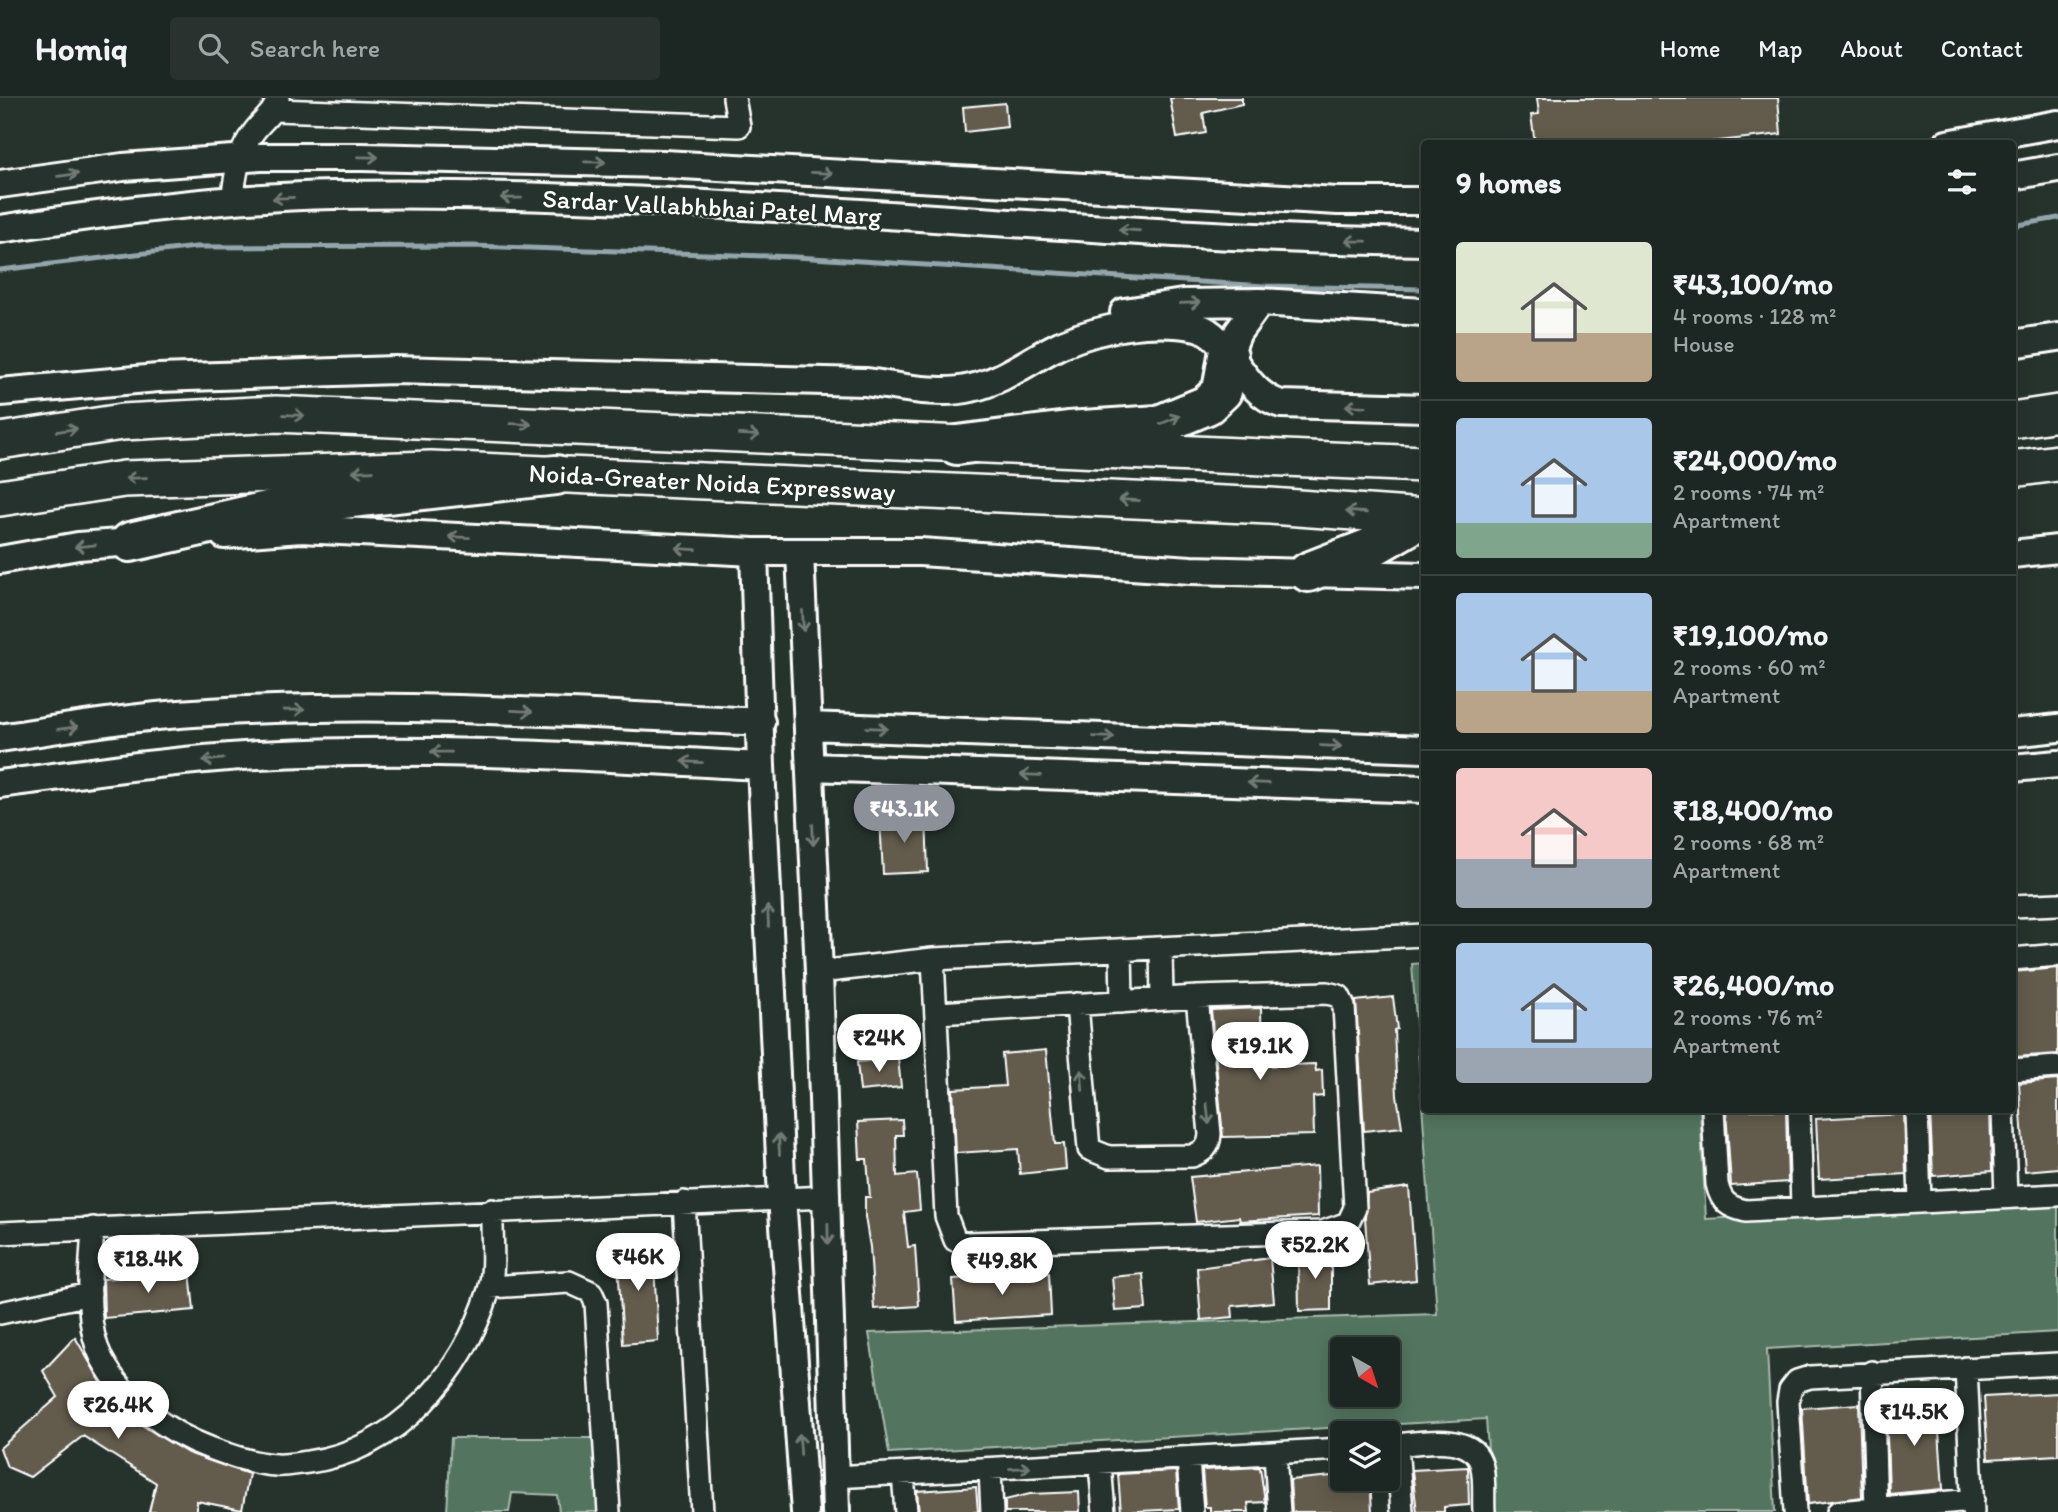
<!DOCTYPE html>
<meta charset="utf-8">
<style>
:root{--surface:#1c2622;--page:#29322f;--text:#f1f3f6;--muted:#a0a5a5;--line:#3a4340;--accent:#8c9099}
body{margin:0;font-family:Itim,sans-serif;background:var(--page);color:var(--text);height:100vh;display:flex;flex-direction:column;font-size:26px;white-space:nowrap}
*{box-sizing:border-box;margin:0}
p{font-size:23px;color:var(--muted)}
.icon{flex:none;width:38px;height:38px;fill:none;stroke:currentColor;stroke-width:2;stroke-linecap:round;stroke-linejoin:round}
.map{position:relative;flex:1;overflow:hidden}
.details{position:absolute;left:1421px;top:42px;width:595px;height:973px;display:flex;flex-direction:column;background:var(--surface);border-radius:7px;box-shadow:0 4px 18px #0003,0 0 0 2px var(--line)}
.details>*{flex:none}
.needle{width:46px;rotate:141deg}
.fabs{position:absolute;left:1330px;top:1239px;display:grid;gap:14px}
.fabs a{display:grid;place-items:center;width:70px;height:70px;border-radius:7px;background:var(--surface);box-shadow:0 4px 18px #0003,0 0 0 2px var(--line);font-size:35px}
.price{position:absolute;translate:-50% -60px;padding:0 16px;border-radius:24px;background:#fff;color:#222;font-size:23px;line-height:46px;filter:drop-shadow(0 2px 4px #0008)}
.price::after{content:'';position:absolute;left:50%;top:42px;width:21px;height:16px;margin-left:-10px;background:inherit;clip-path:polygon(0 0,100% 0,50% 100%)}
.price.on{background:var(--accent);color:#fff}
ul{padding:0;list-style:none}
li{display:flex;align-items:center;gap:21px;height:175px;padding:0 35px}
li+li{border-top:2px solid var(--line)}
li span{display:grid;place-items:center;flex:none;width:196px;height:140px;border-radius:7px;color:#555}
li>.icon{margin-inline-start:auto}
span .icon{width:84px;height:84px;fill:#fffc;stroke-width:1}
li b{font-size:30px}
h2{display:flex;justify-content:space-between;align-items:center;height:84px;padding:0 35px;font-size:30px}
header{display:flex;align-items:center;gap:42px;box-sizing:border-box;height:98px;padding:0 35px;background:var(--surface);border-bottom:2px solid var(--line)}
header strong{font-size:33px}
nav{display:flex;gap:38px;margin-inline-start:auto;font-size:24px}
.search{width:490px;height:63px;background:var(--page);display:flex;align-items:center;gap:18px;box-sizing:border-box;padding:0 24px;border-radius:7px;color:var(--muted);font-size:26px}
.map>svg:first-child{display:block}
</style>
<header>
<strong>Homiq</strong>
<div class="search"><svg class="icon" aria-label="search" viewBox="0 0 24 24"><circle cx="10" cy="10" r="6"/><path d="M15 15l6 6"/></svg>Search here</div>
<nav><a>Home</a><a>Map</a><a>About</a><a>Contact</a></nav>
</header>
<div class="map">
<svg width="2058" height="1414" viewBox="0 0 2058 1414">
<rect width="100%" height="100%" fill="#26332d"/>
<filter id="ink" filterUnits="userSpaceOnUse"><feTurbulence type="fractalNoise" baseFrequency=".0143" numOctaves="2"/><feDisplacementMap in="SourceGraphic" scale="14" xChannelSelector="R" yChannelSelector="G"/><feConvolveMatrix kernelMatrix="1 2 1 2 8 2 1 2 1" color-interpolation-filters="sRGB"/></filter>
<g filter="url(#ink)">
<path fill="#52745e" stroke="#a8baae" stroke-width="2" fill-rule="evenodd" d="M 1424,865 L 1424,1012 L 1700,1012 L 1706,1121 L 2058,1101 L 2058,1234 L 1767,1251 L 1775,1414 L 1492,1414 L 1486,1321 L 889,1355 L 869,1235 L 1437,1216 L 1412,866 ZM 1342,1251 L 1388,1251 L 1388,1297 L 1342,1297 Z
M 451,1340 L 604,1340 L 609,1414 L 559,1414 L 557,1397 L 512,1395 L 509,1414 L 447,1414 Z"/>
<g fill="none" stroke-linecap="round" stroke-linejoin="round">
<path stroke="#94a6ab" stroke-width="5" d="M 2012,128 L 2058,120
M 0,172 L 196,149 L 472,148 L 796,159 L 1265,188 L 1424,191"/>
</g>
<path fill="#645c4d" stroke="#fff" stroke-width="2" d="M 1170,0 L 1242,0 L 1242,6 L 1203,15 L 1206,35 L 1177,40 Z
M 1537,0 L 1778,0 L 1781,36 L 1692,46 L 1535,46 L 1531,17 L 1539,16 Z
M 1005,5 L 1007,29 L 965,34 L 963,9 Z
M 926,717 L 928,774 L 883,776 L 880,720 Z
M 2058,870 L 2058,956 L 2015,959 L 2012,874 Z
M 1393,899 L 1397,931 L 1394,932 L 1397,998 L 1402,1029 L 1364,1033 L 1356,903 Z
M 1261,910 L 1262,968 L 1315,966 L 1316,973 L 1322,972 L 1323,998 L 1313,999 L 1314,1037 L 1223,1039 L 1211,912 Z
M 1046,952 L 1055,1046 L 1064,1046 L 1066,1071 L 1020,1076 L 1018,1051 L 956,1055 L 953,991 L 1005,988 L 1002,956 Z
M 898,960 L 901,989 L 860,993 L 857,964 Z
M 2058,982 L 2058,1070 L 2025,1073 L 2019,985 Z
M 1726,1012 L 1786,1012 L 1788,1084 L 1731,1088 Z
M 1930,1012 L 1990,1012 L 1992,1073 L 1933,1078 Z
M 1904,1016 L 1906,1076 L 1819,1081 L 1816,1021 Z
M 902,1022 L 903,1037 L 896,1037 L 897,1078 L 917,1076 L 920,1112 L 904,1114 L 908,1149 L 915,1148 L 919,1208 L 874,1211 L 870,1149 L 865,1119 L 865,1099 L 870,1099 L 867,1061 L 860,1061 L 858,1024 Z
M 1317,1068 L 1318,1118 L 1240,1123 L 1239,1119 L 1196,1124 L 1190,1079 Z
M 1409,1089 L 1416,1182 L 1370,1187 L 1365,1120 L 1367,1095 Z
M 653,1145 L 658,1243 L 623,1246 L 617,1148 Z
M 1331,1154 L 1331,1212 L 1299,1213 L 1298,1155 Z
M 1270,1160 L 1274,1204 L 1232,1208 L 1233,1219 L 1201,1222 L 1197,1170 Z
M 190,1173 L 194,1212 L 104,1220 L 103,1181 Z
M 1049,1175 L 1051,1217 L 956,1223 L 953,1181 Z
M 1143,1176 L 1146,1211 L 1115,1213 L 1112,1179 Z
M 75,1239 L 101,1284 L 140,1326 L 188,1355 L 249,1376 L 242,1412 L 197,1403 L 197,1414 L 149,1414 L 156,1385 L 83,1338 L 30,1379 L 7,1369 L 0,1350 L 58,1299 L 43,1273 Z
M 2058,1295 L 2058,1357 L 1988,1361 L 1984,1299 Z
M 1937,1304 L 1943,1391 L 1889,1396 L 1886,1307 Z
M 1859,1306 L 1862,1399 L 1808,1406 L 1802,1310 Z
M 1260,1369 L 1265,1404 L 1248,1405 L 1249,1414 L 1210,1414 L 1210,1409 L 1205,1409 L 1202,1372 Z
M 1468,1369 L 1469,1407 L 1444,1409 L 1444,1414 L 1417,1414 L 1412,1372 Z
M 1176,1373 L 1179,1411 L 1121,1414 L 1118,1376 Z
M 1342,1377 L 1342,1381 L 1370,1381 L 1372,1414 L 1292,1414 L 1290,1382 Z
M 976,1389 L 978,1414 L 919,1414 L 917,1393 Z
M 1079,1394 L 1080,1414 L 1005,1414 L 1005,1402 L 1030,1396 Z"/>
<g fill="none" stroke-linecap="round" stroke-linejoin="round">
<defs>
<path id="minor" d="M 275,12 L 739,28 L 734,0
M 232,102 C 236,78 237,55 253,35 C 262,22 274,16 278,0
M 2012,808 L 2058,806
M 1161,850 L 1162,901
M 1121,852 L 1122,904
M 933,861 L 946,1118 L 955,1142 L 966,1145 L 1323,1134 L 1348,1125 L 1355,1110 L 1344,908 L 1339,898 L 1327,895 L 1197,899 L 938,915
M 2012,861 L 2058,857
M 819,874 L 933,861 L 1424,837
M 1077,906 L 1089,1051 L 1109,1059 L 1192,1058 C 1204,1053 1209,1050 1210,1036 L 1197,899
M 2012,972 L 2058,969
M 1713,1012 L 1717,1086 C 1721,1104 1728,1109 1746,1113 L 2058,1097
M 1799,1012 L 1802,1109
M 1917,1012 L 1920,1104
M 2003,1012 L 2006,1099
M 684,1104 L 702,1414
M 93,1130 C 91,1172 83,1223 102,1261 C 124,1303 167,1334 210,1350 C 231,1358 254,1366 276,1367 C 286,1368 298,1365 308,1364 C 398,1352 463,1276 489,1192 C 496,1169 491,1137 492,1112
M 0,1135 L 827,1099
M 490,1189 L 569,1184 L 591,1194 L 596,1205 L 609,1414
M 0,1215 L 90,1196
M 1966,1270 L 1973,1414
M 1872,1274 L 1876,1414
M 1397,1347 L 1402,1414
M 1388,1348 C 1416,1346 1474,1331 1482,1369 C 1485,1383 1483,1400 1484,1414
M 1275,1356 L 1279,1414
M 1188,1361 L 1192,1414
M 1100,1366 L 1104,1414
M 990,1372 L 992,1414
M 903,1376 L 906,1414
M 834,1379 L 1342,1351
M 1795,1414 L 1788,1304 L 1790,1292 L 1797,1283 L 1810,1279 L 2058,1266
M 1838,1414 L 1973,1402"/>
<path id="tertiary" d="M 1947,46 L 2058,26
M 2012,78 L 2058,70
M 0,86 L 123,69 L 261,59 L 362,59 L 664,66 L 1338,103 L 1424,103
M 0,131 C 110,114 224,99 335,97 C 699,91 1061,139 1424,144
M 1124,214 L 1183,205 L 1260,204 L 1424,214
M 2012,246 L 2058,239
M 1228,258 L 1238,234 L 1260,204
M 0,294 L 158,280 L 395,272 L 865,284 C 898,288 938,298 971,290 C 1004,283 1032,260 1062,246 C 1102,229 1154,220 1197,229 C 1230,237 1240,294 1281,306 L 1424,310
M 224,437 L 301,431 L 754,454 L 920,454 L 1191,472 L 1424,478
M 754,454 L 761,668 L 782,1100 L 805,1414
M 800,455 L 819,874 L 836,1414
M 2012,456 L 2058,451
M 0,462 L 78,448 L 147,443
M 808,628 L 1424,651
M 2012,635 L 2058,630
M 0,640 C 52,632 105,623 157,618 C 357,600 560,615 761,624
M 811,669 L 1424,691
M 2012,670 L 2058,666
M 0,686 C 85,675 172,662 258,657 C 426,648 593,659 761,668"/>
<path id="trunk" d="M 2012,322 L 2058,315
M 0,343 L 122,324 L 276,316 L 1424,366
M 2012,371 L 2058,365
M 0,400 L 124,381 L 431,371 L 1270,408 L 1424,419"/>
<path id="motorway" d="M 957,347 L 1068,333 L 1159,327 L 1207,307 L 1222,293 L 1228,258
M 130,444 L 298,406 L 556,377
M 1308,474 L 1370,450 L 1424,419"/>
</defs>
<use href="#minor" stroke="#fff" stroke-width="26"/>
<use href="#tertiary" stroke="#fff" stroke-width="32"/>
<use href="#trunk" stroke="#fff" stroke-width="40"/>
<use href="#motorway" stroke="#fff" stroke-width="44"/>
<use href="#minor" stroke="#26332d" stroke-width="21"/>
<use href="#tertiary" stroke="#26332d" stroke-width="26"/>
<use href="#trunk" stroke="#26332d" stroke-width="35"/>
<use href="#motorway" stroke="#26332d" stroke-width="38"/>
</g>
<defs><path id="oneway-shaft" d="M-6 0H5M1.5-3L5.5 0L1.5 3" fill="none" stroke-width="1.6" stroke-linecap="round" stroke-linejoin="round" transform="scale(1.75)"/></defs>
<g stroke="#727a76">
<use href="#oneway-shaft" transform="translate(368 59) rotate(1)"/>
<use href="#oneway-shaft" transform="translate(595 64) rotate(1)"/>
<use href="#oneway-shaft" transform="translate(822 75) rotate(3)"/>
<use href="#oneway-shaft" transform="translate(68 77) rotate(-8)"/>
<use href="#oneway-shaft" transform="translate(283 100) rotate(177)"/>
<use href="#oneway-shaft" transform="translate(511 100) rotate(-179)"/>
<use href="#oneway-shaft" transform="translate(1129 132) rotate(-176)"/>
<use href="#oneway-shaft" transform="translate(1356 143) rotate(-179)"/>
<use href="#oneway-shaft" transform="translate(1190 205) rotate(-2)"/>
<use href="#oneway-shaft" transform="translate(1356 308) rotate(-178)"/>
<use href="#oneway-shaft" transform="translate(294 317) rotate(2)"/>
<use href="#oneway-shaft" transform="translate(1170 322) rotate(-22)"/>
<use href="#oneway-shaft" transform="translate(521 326) rotate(2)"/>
<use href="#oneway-shaft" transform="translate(67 332) rotate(-9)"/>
<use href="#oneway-shaft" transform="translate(749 337) rotate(3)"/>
<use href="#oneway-shaft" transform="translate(363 373) rotate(178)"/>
<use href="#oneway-shaft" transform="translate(136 380) rotate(178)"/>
<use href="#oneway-shaft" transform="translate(1129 402) rotate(-177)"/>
<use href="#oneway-shaft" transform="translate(1356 414) rotate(-176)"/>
<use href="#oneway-shaft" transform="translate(459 439) rotate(-177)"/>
<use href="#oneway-shaft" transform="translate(85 448) rotate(174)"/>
<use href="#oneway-shaft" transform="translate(686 451) rotate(-177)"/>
<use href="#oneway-shaft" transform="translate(803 523) rotate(87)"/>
<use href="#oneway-shaft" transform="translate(294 612) rotate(-1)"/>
<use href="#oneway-shaft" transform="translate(522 613) rotate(3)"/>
<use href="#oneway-shaft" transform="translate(68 630) rotate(-8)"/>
<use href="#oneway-shaft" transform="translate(877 630) rotate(2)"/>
<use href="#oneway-shaft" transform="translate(1104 639) rotate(2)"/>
<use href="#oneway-shaft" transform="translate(1331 648) rotate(2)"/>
<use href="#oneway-shaft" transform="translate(441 654) rotate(-179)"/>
<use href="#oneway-shaft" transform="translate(213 662) rotate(174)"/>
<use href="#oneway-shaft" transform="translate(692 664) rotate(-177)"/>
<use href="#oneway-shaft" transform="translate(1031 677) rotate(-178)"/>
<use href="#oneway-shaft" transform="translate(1258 685) rotate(-178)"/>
<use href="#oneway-shaft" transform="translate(813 737) rotate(88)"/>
<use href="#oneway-shaft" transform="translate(768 818) rotate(-93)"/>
<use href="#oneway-shaft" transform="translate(1082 982) rotate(-94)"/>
<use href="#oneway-shaft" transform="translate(1208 1016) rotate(84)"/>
<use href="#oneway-shaft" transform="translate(779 1046) rotate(-93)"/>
<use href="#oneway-shaft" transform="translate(828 1136) rotate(89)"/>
<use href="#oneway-shaft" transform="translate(800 1346) rotate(-94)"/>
<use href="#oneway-shaft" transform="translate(1020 1370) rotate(-3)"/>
</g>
</g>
<g text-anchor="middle" stroke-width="5" stroke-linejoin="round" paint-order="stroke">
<g font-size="26" fill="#fff" stroke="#26332d">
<text transform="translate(712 109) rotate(3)" y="9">Sardar Vallabhbhai Patel Marg</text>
<text transform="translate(712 384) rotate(3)" y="9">Noida-Greater Noida Expressway</text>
</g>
</g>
</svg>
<div class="fabs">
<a><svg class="needle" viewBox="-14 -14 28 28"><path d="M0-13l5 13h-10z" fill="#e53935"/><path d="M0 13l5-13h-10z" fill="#a0a5a5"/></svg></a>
<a><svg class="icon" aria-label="layers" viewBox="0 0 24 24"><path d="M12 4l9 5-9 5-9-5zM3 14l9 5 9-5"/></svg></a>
</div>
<b class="price on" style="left:904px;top:747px">₹43.1K</b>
<b class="price" style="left:879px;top:976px">₹24K</b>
<b class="price" style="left:1260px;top:984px">₹19.1K</b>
<b class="price" style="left:1315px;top:1183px">₹52.2K</b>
<b class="price" style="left:638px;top:1195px">₹46K</b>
<b class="price" style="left:148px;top:1197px">₹18.4K</b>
<b class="price" style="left:1002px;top:1199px">₹49.8K</b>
<b class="price" style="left:118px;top:1343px">₹26.4K</b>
<b class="price" style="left:1914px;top:1350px">₹14.5K</b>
<section class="details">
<h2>9 homes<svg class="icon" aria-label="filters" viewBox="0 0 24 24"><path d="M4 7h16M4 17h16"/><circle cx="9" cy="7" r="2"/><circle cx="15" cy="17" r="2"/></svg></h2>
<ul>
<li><span style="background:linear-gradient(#dfe7d0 65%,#b9a48a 0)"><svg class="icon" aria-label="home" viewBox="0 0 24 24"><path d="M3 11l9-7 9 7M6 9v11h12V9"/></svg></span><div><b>₹43,100/mo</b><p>4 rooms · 128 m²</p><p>House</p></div></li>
<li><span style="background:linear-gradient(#a9c7e8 75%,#7fa58c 0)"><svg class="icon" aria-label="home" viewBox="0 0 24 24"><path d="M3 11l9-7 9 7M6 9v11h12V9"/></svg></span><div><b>₹24,000/mo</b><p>2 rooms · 74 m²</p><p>Apartment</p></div></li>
<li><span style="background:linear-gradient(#a9c7e8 70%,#b9a48a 0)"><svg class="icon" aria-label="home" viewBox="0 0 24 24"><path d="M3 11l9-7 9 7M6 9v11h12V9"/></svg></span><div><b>₹19,100/mo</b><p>2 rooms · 60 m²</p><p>Apartment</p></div></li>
<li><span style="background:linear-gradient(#f6c9c9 65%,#9aa5b1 0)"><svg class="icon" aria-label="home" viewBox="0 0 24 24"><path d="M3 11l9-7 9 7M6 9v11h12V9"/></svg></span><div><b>₹18,400/mo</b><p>2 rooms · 68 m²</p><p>Apartment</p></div></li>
<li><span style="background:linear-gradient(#a9c7e8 75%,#9aa5b1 0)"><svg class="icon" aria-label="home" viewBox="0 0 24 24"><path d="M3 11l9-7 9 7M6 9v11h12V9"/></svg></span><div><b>₹26,400/mo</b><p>2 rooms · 76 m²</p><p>Apartment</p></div></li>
</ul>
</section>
</div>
